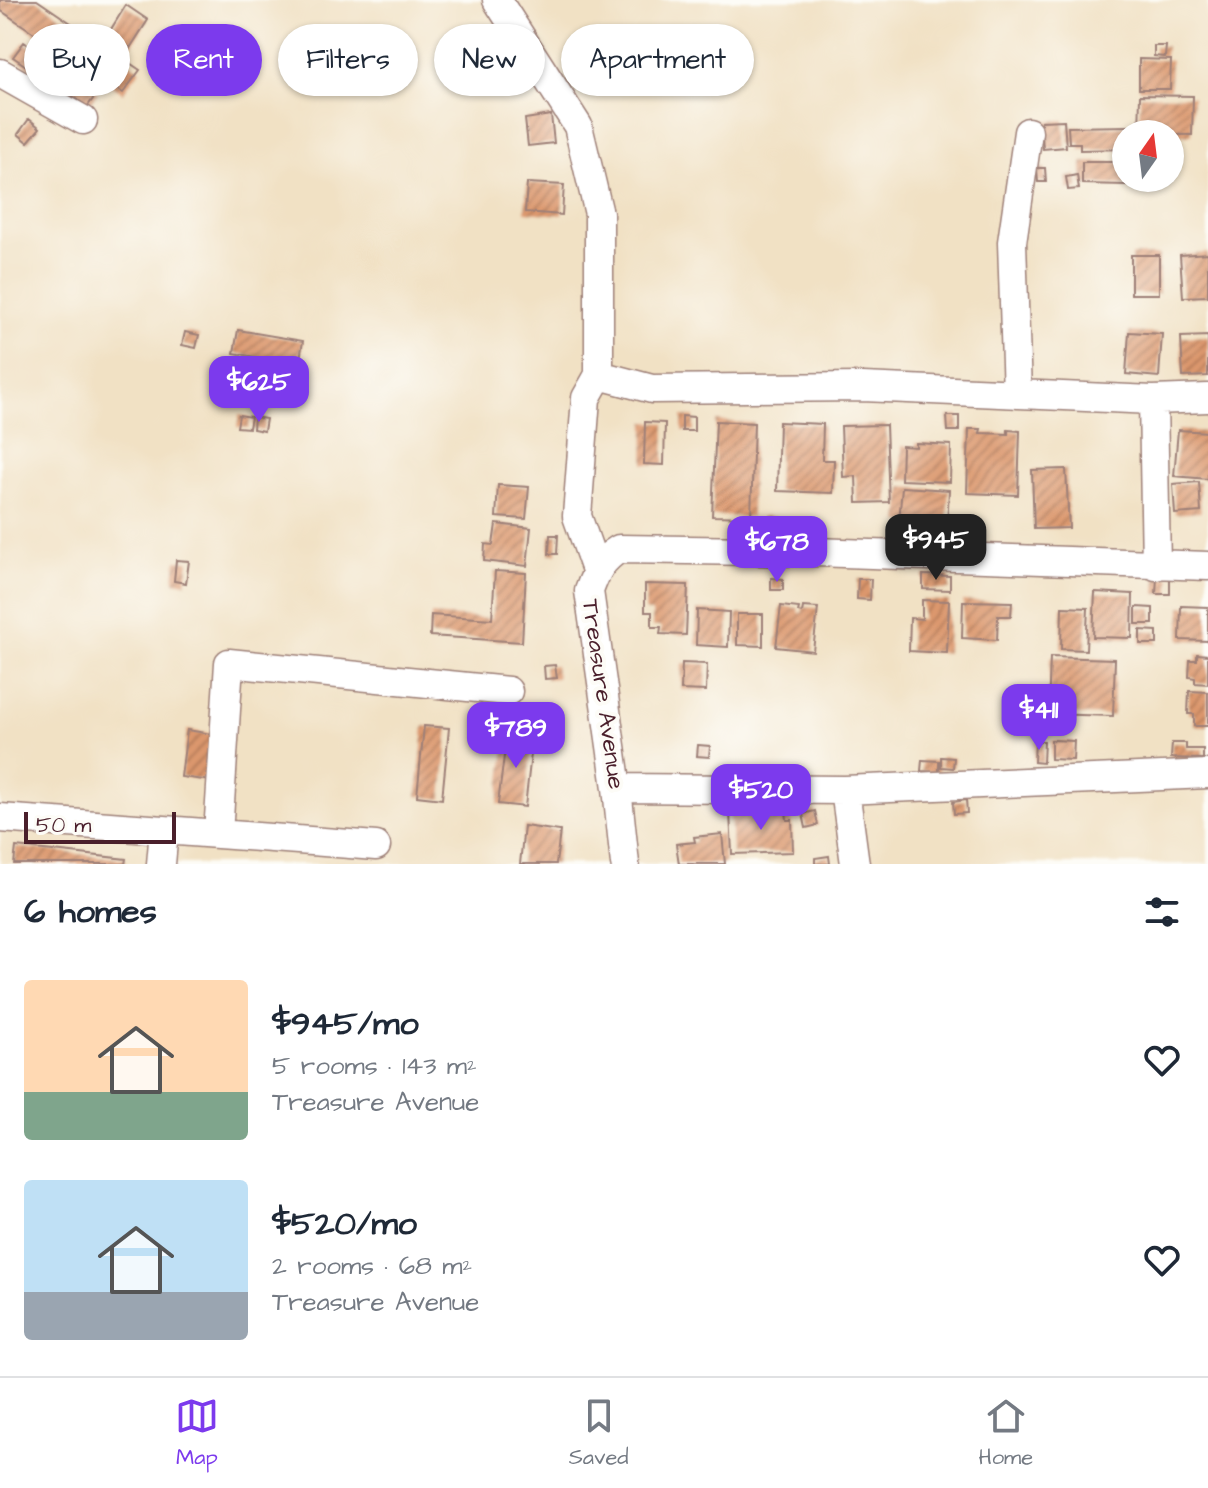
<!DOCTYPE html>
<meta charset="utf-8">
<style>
:root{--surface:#fff;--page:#f6f6f7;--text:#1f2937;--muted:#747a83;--line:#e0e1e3;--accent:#7c3aed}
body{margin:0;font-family:"Architects Daughter",sans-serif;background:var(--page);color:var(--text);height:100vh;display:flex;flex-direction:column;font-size:30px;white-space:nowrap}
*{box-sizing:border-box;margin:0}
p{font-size:26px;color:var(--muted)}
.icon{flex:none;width:44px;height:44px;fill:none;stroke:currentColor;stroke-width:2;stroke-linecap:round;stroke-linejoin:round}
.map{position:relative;height:864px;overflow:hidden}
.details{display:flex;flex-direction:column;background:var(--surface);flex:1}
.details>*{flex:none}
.hud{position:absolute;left:24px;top:24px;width:800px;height:72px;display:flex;gap:16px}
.needle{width:52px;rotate:14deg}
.controls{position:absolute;left:1112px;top:120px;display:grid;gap:16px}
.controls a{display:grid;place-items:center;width:72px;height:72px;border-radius:50%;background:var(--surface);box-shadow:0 2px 6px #0004;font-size:40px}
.scale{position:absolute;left:24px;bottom:20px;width:152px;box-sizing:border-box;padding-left:8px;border:4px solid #4a1f2b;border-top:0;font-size:22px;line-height:28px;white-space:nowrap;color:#4a1f2b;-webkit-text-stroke:6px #fdfcf7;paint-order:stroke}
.price{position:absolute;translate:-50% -68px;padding:0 18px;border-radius:16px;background:var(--accent);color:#fff;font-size:26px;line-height:52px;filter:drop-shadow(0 2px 4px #0008)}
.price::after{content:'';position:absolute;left:50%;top:48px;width:24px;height:18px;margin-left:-12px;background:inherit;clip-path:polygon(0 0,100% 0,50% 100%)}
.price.on{background:#222;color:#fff}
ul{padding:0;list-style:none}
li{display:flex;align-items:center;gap:24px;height:200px;padding:0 24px}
li span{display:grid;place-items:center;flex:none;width:224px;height:160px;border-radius:8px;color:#555}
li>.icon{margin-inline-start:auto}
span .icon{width:96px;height:96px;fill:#fffc;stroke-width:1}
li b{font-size:34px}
h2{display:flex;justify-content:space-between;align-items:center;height:96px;padding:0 24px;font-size:34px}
.pill{padding:0 28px;border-radius:36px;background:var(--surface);box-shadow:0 2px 6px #0004;font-size:28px;line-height:72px}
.pill.on{background:var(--accent);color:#fff}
.menu{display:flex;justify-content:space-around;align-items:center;height:112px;border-top:2px solid var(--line);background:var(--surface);font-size:22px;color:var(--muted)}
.menu a{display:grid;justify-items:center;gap:4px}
.menu .on{color:var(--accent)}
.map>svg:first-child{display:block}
</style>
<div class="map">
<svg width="1208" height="864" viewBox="0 0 1208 864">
<defs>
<pattern id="building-hatch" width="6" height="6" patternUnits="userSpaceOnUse" patternTransform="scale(2)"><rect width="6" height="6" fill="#db976d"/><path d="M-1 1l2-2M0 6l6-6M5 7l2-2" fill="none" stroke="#b47b5a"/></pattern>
</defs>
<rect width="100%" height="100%" fill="#fdfcf7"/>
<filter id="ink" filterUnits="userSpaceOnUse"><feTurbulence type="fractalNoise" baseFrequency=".0125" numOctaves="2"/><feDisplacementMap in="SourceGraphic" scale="16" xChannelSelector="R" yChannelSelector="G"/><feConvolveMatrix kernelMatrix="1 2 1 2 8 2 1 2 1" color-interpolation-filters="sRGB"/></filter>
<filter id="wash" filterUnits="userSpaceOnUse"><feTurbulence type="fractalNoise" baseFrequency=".006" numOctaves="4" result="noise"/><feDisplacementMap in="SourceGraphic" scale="32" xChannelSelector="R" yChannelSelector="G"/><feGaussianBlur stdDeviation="1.8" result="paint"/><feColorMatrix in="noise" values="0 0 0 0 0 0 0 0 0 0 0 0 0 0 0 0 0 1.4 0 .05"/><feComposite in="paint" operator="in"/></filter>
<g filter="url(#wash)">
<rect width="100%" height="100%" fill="#f1e1c4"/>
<g id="blocks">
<path fill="url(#building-hatch)" d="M 0,0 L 37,0 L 140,70 L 123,93 L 0,10 Z
M 126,5 L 148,20 L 130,48 L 108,34 Z
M 24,42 L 43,55 L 32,70 L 13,57 Z
M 1154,46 L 1166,46 L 1165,57 L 1154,56 Z
M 1139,59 L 1171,60 L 1170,89 L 1139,89 Z
M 80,78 L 98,92 L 87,107 L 69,93 Z
M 1140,95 L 1193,96 L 1192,135 L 1139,134 Z
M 551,115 L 554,143 L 528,146 L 525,119 Z
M 29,119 L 40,128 L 28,142 L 18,134 Z
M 1064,120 L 1066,147 L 1043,149 L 1041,121 Z
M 1128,126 L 1126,149 L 1080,150 L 1080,143 L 1069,143 L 1068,127 Z
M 1082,162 L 1126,162 L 1126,185 L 1082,184 Z
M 1037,168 L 1045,168 L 1046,182 L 1038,182 Z
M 1077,175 L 1079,189 L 1068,190 L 1066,177 Z
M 527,183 L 564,185 L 562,215 L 525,212 Z
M 1208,253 L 1208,296 L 1183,297 L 1180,255 Z
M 1131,255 L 1159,255 L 1159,294 L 1131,294 Z
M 238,330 L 303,341 L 299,365 L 234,353 Z
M 185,332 L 199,335 L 196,348 L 182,345 Z
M 1129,332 L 1162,334 L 1159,377 L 1126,374 Z
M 1208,336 L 1208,376 L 1183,377 L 1181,337 Z
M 236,367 L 268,372 L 266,386 L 234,381 Z
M 239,415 L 251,417 L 249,428 L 237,427 Z
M 682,416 L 694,417 L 694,431 L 682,431 Z
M 947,416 L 959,416 L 959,431 L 948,431 Z
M 254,417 L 266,419 L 264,431 L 253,429 Z
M 716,421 L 754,423 L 751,517 L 712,516 Z
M 645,422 L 665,423 L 664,465 L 644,464 Z
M 779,422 L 823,424 L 822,460 L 834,460 L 833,493 L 777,491 Z
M 886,425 L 889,502 L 857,503 L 856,476 L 843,477 L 841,426 Z
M 969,429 L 981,429 L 980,433 L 1008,434 L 1008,430 L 1020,431 L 1018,495 L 967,493 Z
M 1178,430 L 1208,432 L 1208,479 L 1174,476 Z
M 916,443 L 951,445 L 950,482 L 901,480 L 902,446 L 916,447 Z
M 1066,469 L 1069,528 L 1034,529 L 1032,470 Z
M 1199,482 L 1201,512 L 1175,514 L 1173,484 Z
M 498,485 L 529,487 L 526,519 L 496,517 Z
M 902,487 L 949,490 L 947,525 L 899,522 Z
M 762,516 L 776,517 L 775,534 L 762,534 Z
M 496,524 L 531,528 L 527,566 L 484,561 L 485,544 L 493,545 Z
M 550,535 L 558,535 L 557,554 L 549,554 Z
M 176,560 L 189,561 L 186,583 L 174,581 Z
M 495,571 L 526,573 L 522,642 L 430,636 L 431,615 L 492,619 Z
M 923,575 L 950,576 L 950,590 L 923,589 Z
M 1157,577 L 1170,578 L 1170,594 L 1156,594 Z
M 771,578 L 783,579 L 783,590 L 771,590 Z
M 858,579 L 871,579 L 870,600 L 857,599 Z
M 645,584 L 688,585 L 686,635 L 660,634 L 661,627 L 652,627 L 652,612 L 645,612 Z
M 1095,592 L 1133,594 L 1132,638 L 1093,637 Z
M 922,600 L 949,601 L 947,653 L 909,651 L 910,618 L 922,619 Z
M 963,601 L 1012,602 L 1011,616 L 998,616 L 997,640 L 962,638 Z
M 781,606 L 799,608 L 798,612 L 802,613 L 803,607 L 818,608 L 813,651 L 776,647 Z
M 1181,606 L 1208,607 L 1208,641 L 1180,640 Z
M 1062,607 L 1088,608 L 1086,650 L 1061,649 Z
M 1136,607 L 1153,608 L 1153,624 L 1136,624 Z
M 697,610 L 729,612 L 728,647 L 696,645 Z
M 737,614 L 763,614 L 763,646 L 737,645 Z
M 1140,630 L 1157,631 L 1157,644 L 1140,644 Z
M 1197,654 L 1208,655 L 1208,684 L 1195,683 L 1195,678 L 1189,677 L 1190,660 L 1197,660 Z
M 1050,657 L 1115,659 L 1113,716 L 1048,714 Z
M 682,663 L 707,664 L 706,691 L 681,690 Z
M 555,665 L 557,678 L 545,679 L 544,666 Z
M 1189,691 L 1208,692 L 1208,726 L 1194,726 L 1194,714 L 1188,714 Z
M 424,726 L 449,728 L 442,799 L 417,796 Z
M 187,730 L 218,735 L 211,781 L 181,777 Z
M 507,732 L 533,736 L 525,807 L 498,804 Z
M 1051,740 L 1074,741 L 1073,760 L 1051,759 Z
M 1035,741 L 1044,741 L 1043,763 L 1034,762 Z
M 1172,743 L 1186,743 L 1186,749 L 1203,749 L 1203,759 L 1171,758 Z
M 698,745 L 710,746 L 709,757 L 697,756 Z
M 941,757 L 954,758 L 953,768 L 941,767 Z
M 922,760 L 939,761 L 939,772 L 921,771 Z
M 966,800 L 967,813 L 954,814 L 953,802 Z
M 786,810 L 787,820 L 792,820 L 793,852 L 732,854 L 730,812 Z
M 815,811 L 818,825 L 806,828 L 803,814 Z
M 524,826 L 560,831 L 556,864 L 520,864 Z
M 722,834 L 725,864 L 679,864 L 676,844 L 695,842 L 694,837 Z
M 16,847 L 126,859 L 125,864 L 14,864 Z
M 829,856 L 830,864 L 815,864 L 815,858 Z"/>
</g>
</g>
<g filter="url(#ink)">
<use href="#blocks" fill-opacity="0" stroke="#9e8078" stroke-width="2"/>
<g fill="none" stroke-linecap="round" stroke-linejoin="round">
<defs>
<path id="minor" d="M 497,0 L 578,126 L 599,214 L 599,375 L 586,398 L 577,516 L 596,570
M 0,73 L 83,120
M 599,375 L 652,389 L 863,387 L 1153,400 L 1208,398
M 1017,394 L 1012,242 L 1028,132
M 1153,400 L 1156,566
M 617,788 L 845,790 L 1208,774
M 845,790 L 855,864
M 0,818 L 164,830
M 376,846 L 218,834 L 229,663 L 508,691
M 161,864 L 164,830 L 218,834
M 625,864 L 617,788 L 589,591 C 596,572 601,560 619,549 L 815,552 L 1208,566"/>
</defs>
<use href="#minor" stroke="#9e8078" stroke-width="31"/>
<use href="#minor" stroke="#fff" stroke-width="28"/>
</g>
</g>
<g text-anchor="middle" stroke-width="8" stroke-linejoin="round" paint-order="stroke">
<g font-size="24" fill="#4a1f2b" stroke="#fdfcf7">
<text transform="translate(604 694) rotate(82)" y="8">Treasure Avenue</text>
</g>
</g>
</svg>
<div class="controls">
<a><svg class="needle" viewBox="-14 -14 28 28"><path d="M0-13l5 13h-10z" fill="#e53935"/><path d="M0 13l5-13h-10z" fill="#747a83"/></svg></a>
</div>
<div class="scale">50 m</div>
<b class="price" style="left:259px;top:424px">$625</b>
<b class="price on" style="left:936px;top:582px">$945</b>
<b class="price" style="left:777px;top:584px">$678</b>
<b class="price" style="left:1039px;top:752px">$411</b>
<b class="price" style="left:516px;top:770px">$789</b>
<b class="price" style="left:761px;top:832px">$520</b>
<div class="hud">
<a class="pill">Buy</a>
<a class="pill on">Rent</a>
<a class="pill">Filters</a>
<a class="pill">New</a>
<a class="pill">Apartment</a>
</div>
</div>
<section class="details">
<h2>6 homes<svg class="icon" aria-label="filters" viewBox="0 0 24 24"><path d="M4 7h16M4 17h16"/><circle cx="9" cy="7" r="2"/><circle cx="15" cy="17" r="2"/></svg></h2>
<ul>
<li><span style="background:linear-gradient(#ffd9b3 70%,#7fa58c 0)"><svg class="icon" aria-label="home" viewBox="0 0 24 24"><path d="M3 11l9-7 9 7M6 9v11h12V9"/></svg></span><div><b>$945/mo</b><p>5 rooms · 143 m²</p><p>Treasure Avenue</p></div><svg class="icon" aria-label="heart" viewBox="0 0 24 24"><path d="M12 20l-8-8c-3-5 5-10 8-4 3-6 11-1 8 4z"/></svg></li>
<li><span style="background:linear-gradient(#bfe0f5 70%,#9aa5b1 0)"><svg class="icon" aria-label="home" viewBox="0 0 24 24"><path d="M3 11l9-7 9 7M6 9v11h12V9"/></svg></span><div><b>$520/mo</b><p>2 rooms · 68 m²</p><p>Treasure Avenue</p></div><svg class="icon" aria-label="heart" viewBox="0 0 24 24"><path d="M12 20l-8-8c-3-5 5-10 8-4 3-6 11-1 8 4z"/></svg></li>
</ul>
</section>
<nav class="menu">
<a class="on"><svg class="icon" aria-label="map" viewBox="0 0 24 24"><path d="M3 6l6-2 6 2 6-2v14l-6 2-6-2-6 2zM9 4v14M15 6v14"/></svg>Map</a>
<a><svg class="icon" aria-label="saved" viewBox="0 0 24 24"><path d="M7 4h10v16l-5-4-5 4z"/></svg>Saved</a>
<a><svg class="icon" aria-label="home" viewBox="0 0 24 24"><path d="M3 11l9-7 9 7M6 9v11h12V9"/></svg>Home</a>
</nav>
